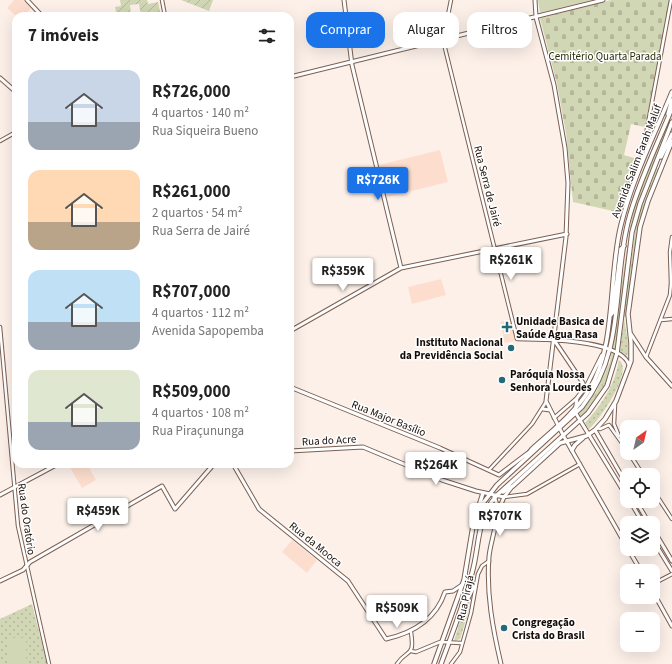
<!DOCTYPE html>
<html lang="pt">
<meta charset="utf-8">
<style>
:root{--surface:#fff;--page:#f2f2f2;--text:#222;--muted:#767676;--accent:#1a73e8}
body{margin:0;font-family:"Source Sans 3",sans-serif;background:var(--page);color:var(--text);height:100vh;display:flex;flex-direction:column;font-size:15px;white-space:nowrap}
*{box-sizing:border-box;margin:0}
p{font-size:13px;color:var(--muted)}
.icon{flex:none;width:22px;height:22px;fill:none;stroke:currentColor;stroke-width:2;stroke-linecap:round;stroke-linejoin:round}
.map{position:relative;flex:1;overflow:hidden}
.side{position:absolute;left:12px;top:12px;width:282px;height:456px;display:flex;flex-direction:column;background:var(--surface);border-radius:12px;box-shadow:0 4px 16px #0002}
.side>*{flex:none}
.hud{position:absolute;left:306px;top:12px;width:306px;height:36px;display:flex;gap:8px}
.needle{width:26px;rotate:34deg}
.tools{position:absolute;left:620px;top:420px;display:grid;gap:8px}
.tools a{display:grid;place-items:center;width:40px;height:40px;border-radius:8px;background:var(--surface);box-shadow:0 4px 16px #0002;font-size:20px}
.price{position:absolute;translate:-50% -34px;padding:0 9px;border-radius:4px;background:#fff;color:#222;font-size:13px;line-height:26px;filter:drop-shadow(0 1px 2px #0008)}
.price::after{content:'';position:absolute;left:50%;top:24px;width:12px;height:9px;margin-left:-6px;background:inherit;clip-path:polygon(0 0,100% 0,50% 100%)}
.price.on{background:var(--accent);color:#fff}
ul{padding:0;list-style:none}
li{display:flex;align-items:center;gap:12px;height:100px;padding:0 16px}
li span{display:grid;place-items:center;flex:none;width:112px;height:80px;border-radius:12px;color:#555}
li>.icon{margin-inline-start:auto}
span .icon{width:48px;height:48px;fill:#fffc;stroke-width:1}
li b{font-size:17px}
h2{display:flex;justify-content:space-between;align-items:center;height:48px;padding:0 16px;font-size:17px}
.tag{padding:0 14px;border-radius:12px;background:var(--surface);box-shadow:0 4px 16px #0002;font-size:14px;line-height:36px}
.tag.on{background:var(--accent);color:#fff}
.map>svg:first-child{display:block}
</style>
<div class="map">
<svg width="672" height="664" viewBox="0 0 672 664">
<defs>
<pattern id="grass-tufts" width="24" height="20" patternUnits="userSpaceOnUse"><rect width="24" height="20" fill="#d1d6b4"/><path d="M3 7l-1-3M5 7V3M7 7l1-3M15 17l-1-3M17 17v-4M19 17l1-3" fill="none" stroke="#b3b699"/></pattern>
<pattern id="cemetery-stones" width="16" height="16" patternUnits="userSpaceOnUse"><rect width="16" height="16" fill="#d1d6b4"/><path d="M2 7V4a2 2 0 0 1 4 0v3zM10 15v-3a2 2 0 0 1 4 0v3z" fill="#b3b699"/></pattern>
<pattern id="park-dots" width="8" height="8" patternUnits="userSpaceOnUse"><rect width="8" height="8" fill="#d1d6b4"/><path d="M2 2h.1M6 6h.1" fill="none" stroke="#b3b699" stroke-width="1.8" stroke-linecap="round"/></pattern>
<pattern id="garden-furrows" width="10" height="10" patternUnits="userSpaceOnUse"><rect width="10" height="10" fill="#d1d6b4"/><path d="M-1 1l2-2M0 10L10 0M9 11l2-2" fill="none" stroke="#b3b699"/></pattern>
</defs>
<rect width="100%" height="100%" fill="#fcf0e9"/>
<path fill="#fddece" d="M 14,0 L 23,0 L 31,8 L 24,16 L 16,16 L 7,8 Z
M 440,150 L 448,182 L 387,197 L 379,165 Z
M 441,279 L 446,295 L 412,304 L 408,287 Z
M 510,319 L 516,340 L 505,343 L 500,322 Z
M 68,464 L 87,464 L 96,480 L 82,488 Z
M 292,540 L 317,560 L 307,573 L 282,552 Z"/>
<path fill="url(#grass-tufts)" d="M 672,111 L 672,119 L 633,223 L 629,244 L 614,358 C 608,382 598,400 580,418 L 578,415 L 596,392 L 610,362 L 631,222 L 635,204 Z
M 657,168 L 659,169 C 638,218 631,263 627,317 L 623,317 L 637,219 Z"/>
<path fill="url(#cemetery-stones)" d="M 611,0 L 670,0 L 645,127 L 631,124 L 624,155 L 637,159 L 639,164 L 622,213 L 573,202 L 566,133 L 557,84 L 540,18 Z"/>
<path fill="url(#park-dots)" d="M 624,318 L 628,342 L 628,356 L 620,351 Z
M 619,360 C 634,370 600,420 589,429 L 585,423 C 602,404 615,385 619,360 Z
M 471,596 L 468,613 L 460,639 L 454,641 L 463,611 Z
M 32,604 L 47,664 L 0,664 L 0,619 Z"/>
<path fill="url(#garden-furrows)" d="M 120,0 L 147,0 L 148,4 L 158,2 L 161,16 L 141,16 L 139,4 L 130,5 L 131,16 L 117,16 L 115,7 L 121,6 Z
M 181,0 L 213,0 L 209,11 Z"/>
<path fill="#d1d6b4" d="M 538,0 L 592,0 L 540,13 Z
M 7,638 L 26,638 L 26,664 L 7,664 Z"/>
<g fill="none" stroke-linecap="round" stroke-linejoin="round">
<defs>
<path id="tertiary" d="M 162,0 L 165,16
M 451,0 L 443,40 L 517,339 L 554,340
M 647,129 L 659,123
M 0,141 L 16,132
M 641,161 L 671,0
M 661,320 L 672,319
M 0,327 L 18,526 L 49,664
M 646,357 L 670,295 L 671,283 L 670,252 L 672,237
M 615,405 L 614,424 L 619,436
M 554,418 L 577,398
M 597,428 L 600,429 L 609,425 L 627,450
M 629,453 L 643,475
M 489,470 L 532,424 L 546,402
M 653,490 L 672,519
M 504,497 L 527,494 L 580,464
M 653,584 L 672,574
M 411,651 L 416,652 L 440,642 L 461,643
M 397,664 C 407,648 415,659 411,632
M 451,664 L 460,652 L 471,613 L 478,574 L 482,566 L 489,561"/>
<path id="secondary" d="M 27,0 L 42,16
M 344,0 L 352,65 L 401,268
M 535,0 L 536,17 L 554,85 L 565,148 L 568,183 L 566,237 L 546,401 L 563,435 L 627,547
M 290,77 L 603,0
M 0,78 L 16,92
M 290,331 L 401,268 L 567,234
M 631,334 L 646,357 L 672,386
M 554,340 C 572,341 623,345 629,365
M 554,340 L 583,383 L 583,389
M 290,387 L 440,448 L 499,475 L 528,453
M 543,409 L 550,410
M 290,451 L 363,447 L 442,480 L 476,491 L 504,497
M 233,464 L 259,509 L 348,581 L 386,639 C 413,633 436,619 445,592 L 453,591 L 462,585
M 0,495 L 58,464
M 494,497 C 503,511 490,541 489,557 C 486,593 493,630 501,664
M 499,509 L 504,497 L 511,488
M 628,549 L 641,571
M 0,581 L 23,570 L 30,562 L 162,486 L 175,509 L 214,464
M 653,592 L 672,626"/>
<path id="primary" d="M 602,355 L 587,385 L 577,398 L 575,412 L 627,497
M 595,430 L 627,485
M 630,501 L 643,523
M 636,501 L 649,523
M 653,529 L 672,561
M 653,540 L 672,571"/>
<path id="trunk" d="M 668,114 L 672,100
M 661,157 L 672,134
M 610,316 L 613,312 L 621,249 L 624,246
M 572,450 L 575,445 L 583,438
M 526,457 L 532,449 C 552,431 575,413 589,390 C 617,346 608,276 621,225 C 632,179 654,136 672,92
M 503,492 L 513,486 L 560,443 L 586,436 L 595,430 L 605,419 L 616,401 L 631,361 L 631,343 L 628,314 L 640,227 L 648,201 L 672,141
M 478,509 L 483,493
M 462,605 L 466,602 L 475,584
M 434,664 L 464,580 L 473,526 L 480,507 L 497,485 L 582,407 C 626,350 612,287 628,222 C 637,186 658,143 672,108
M 441,664 C 452,634 464,604 472,573 C 480,545 476,518 497,495 L 588,413 L 607,386 L 617,353 L 632,232 L 640,204 L 672,122"/>
</defs>
<use href="#tertiary" stroke="#7b6053" stroke-width="4.5"/>
<use href="#secondary" stroke="#7b6053" stroke-width="5"/>
<use href="#primary" stroke="#7b6053" stroke-width="5"/>
<use href="#trunk" stroke="#7b6053" stroke-width="5.5"/>
<use href="#tertiary" stroke="#fff" stroke-width="2.5"/>
<use href="#secondary" stroke="#fff" stroke-width="3"/>
<use href="#primary" stroke="#fff" stroke-width="3"/>
<use href="#trunk" stroke="#fff" stroke-width="3.5"/>
</g>
<g fill="#236a78" stroke="#fff" stroke-width="1.5">
<path d="M505 321h4v4h4v4h-4v4h-4v-4h-4v-4h4z"/>
<circle cx="511" cy="348" r="4"/>
<circle cx="502" cy="380" r="4"/>
<circle cx="504" cy="628" r="4"/>
</g>
<g text-anchor="middle" stroke-width="3" stroke-linejoin="round" paint-order="stroke">
<g font-size="11" fill="#2b2e08" stroke="#fff">
<text x="605" y="60">Cemitério Quarta Parada</text>
</g>
<g font-size="11" fill="#160c07" stroke="#fff">
<text transform="translate(636 161) rotate(-69)" y="4">Avenida Salim Farah Maluf</text>
<text transform="translate(488 186) rotate(76)" y="4">Rua Serra de Jairé</text>
<text transform="translate(389 418) rotate(22)" y="4">Rua Major Basílio</text>
<text transform="translate(329 440) rotate(-3)" y="4">Rua do Acre</text>
<text transform="translate(27 519) rotate(82)" y="4">Rua do Oratório</text>
<text transform="translate(316 544) rotate(39)" y="4">Rua da Mooca</text>
<text transform="translate(465 598) rotate(-78)" y="4">Rua Pirajá</text>
</g>
<g font-size="11" font-weight="bold" fill="#160c07" stroke="#fff" text-anchor="start">
<text x="516" y="325">Unidade Basica de<tspan x="516" dy="13">Saúde Agua Rasa</tspan></text>
<text x="503" y="346" text-anchor="end">Instituto Nacional<tspan x="503" dy="13">da Previdência Social</tspan></text>
<text x="510" y="378">Paróquia Nossa<tspan x="510" dy="13">Senhora Lourdes</tspan></text>
<text x="512" y="626">Congregação<tspan x="512" dy="13">Crista do Brasil</tspan></text>
</g>
</g>
</svg>
<div class="tools">
<a><svg class="needle" viewBox="-14 -14 28 28"><path d="M0-13l5 13h-10z" fill="#e53935"/><path d="M0 13l5-13h-10z" fill="#767676"/></svg></a>
<a><svg class="icon" aria-label="locate" viewBox="0 0 24 24"><circle cx="12" cy="12" r="6"/><path d="M12 2v4M12 18v4M2 12h4M18 12h4"/></svg></a>
<a><svg class="icon" aria-label="layers" viewBox="0 0 24 24"><path d="M12 4l9 5-9 5-9-5zM3 14l9 5 9-5"/></svg></a>
<a>+</a>
<a>−</a>
</div>
<b class="price on" style="left:378px;top:201px">R$726K</b>
<b class="price" style="left:511px;top:281px">R$261K</b>
<b class="price" style="left:343px;top:292px">R$359K</b>
<b class="price" style="left:436px;top:486px">R$264K</b>
<b class="price" style="left:98px;top:532px">R$459K</b>
<b class="price" style="left:500px;top:537px">R$707K</b>
<b class="price" style="left:397px;top:629px">R$509K</b>
<div class="hud">
<a class="tag on">Comprar</a>
<a class="tag">Alugar</a>
<a class="tag">Filtros</a>
</div>
<section class="side">
<h2>7 imóveis<svg class="icon" aria-label="filters" viewBox="0 0 24 24"><path d="M4 7h16M4 17h16"/><circle cx="9" cy="7" r="2"/><circle cx="15" cy="17" r="2"/></svg></h2>
<ul>
<li><span style="background:linear-gradient(#c9d6e8 65%,#9aa5b1 0)"><svg class="icon" aria-label="home" viewBox="0 0 24 24"><path d="M3 11l9-7 9 7M6 9v11h12V9"/></svg></span><div><b>R$726,000</b><p>4 quartos · 140 m²</p><p>Rua Siqueira Bueno</p></div></li>
<li><span style="background:linear-gradient(#ffd9b3 65%,#b9a48a 0)"><svg class="icon" aria-label="home" viewBox="0 0 24 24"><path d="M3 11l9-7 9 7M6 9v11h12V9"/></svg></span><div><b>R$261,000</b><p>2 quartos · 54 m²</p><p>Rua Serra de Jairé</p></div></li>
<li><span style="background:linear-gradient(#bfe0f5 65%,#9aa5b1 0)"><svg class="icon" aria-label="home" viewBox="0 0 24 24"><path d="M3 11l9-7 9 7M6 9v11h12V9"/></svg></span><div><b>R$707,000</b><p>4 quartos · 112 m²</p><p>Avenida Sapopemba</p></div></li>
<li><span style="background:linear-gradient(#dfe7d0 65%,#9aa5b1 0)"><svg class="icon" aria-label="home" viewBox="0 0 24 24"><path d="M3 11l9-7 9 7M6 9v11h12V9"/></svg></span><div><b>R$509,000</b><p>4 quartos · 108 m²</p><p>Rua Piraçununga</p></div></li>
</ul>
</section>
</div>
